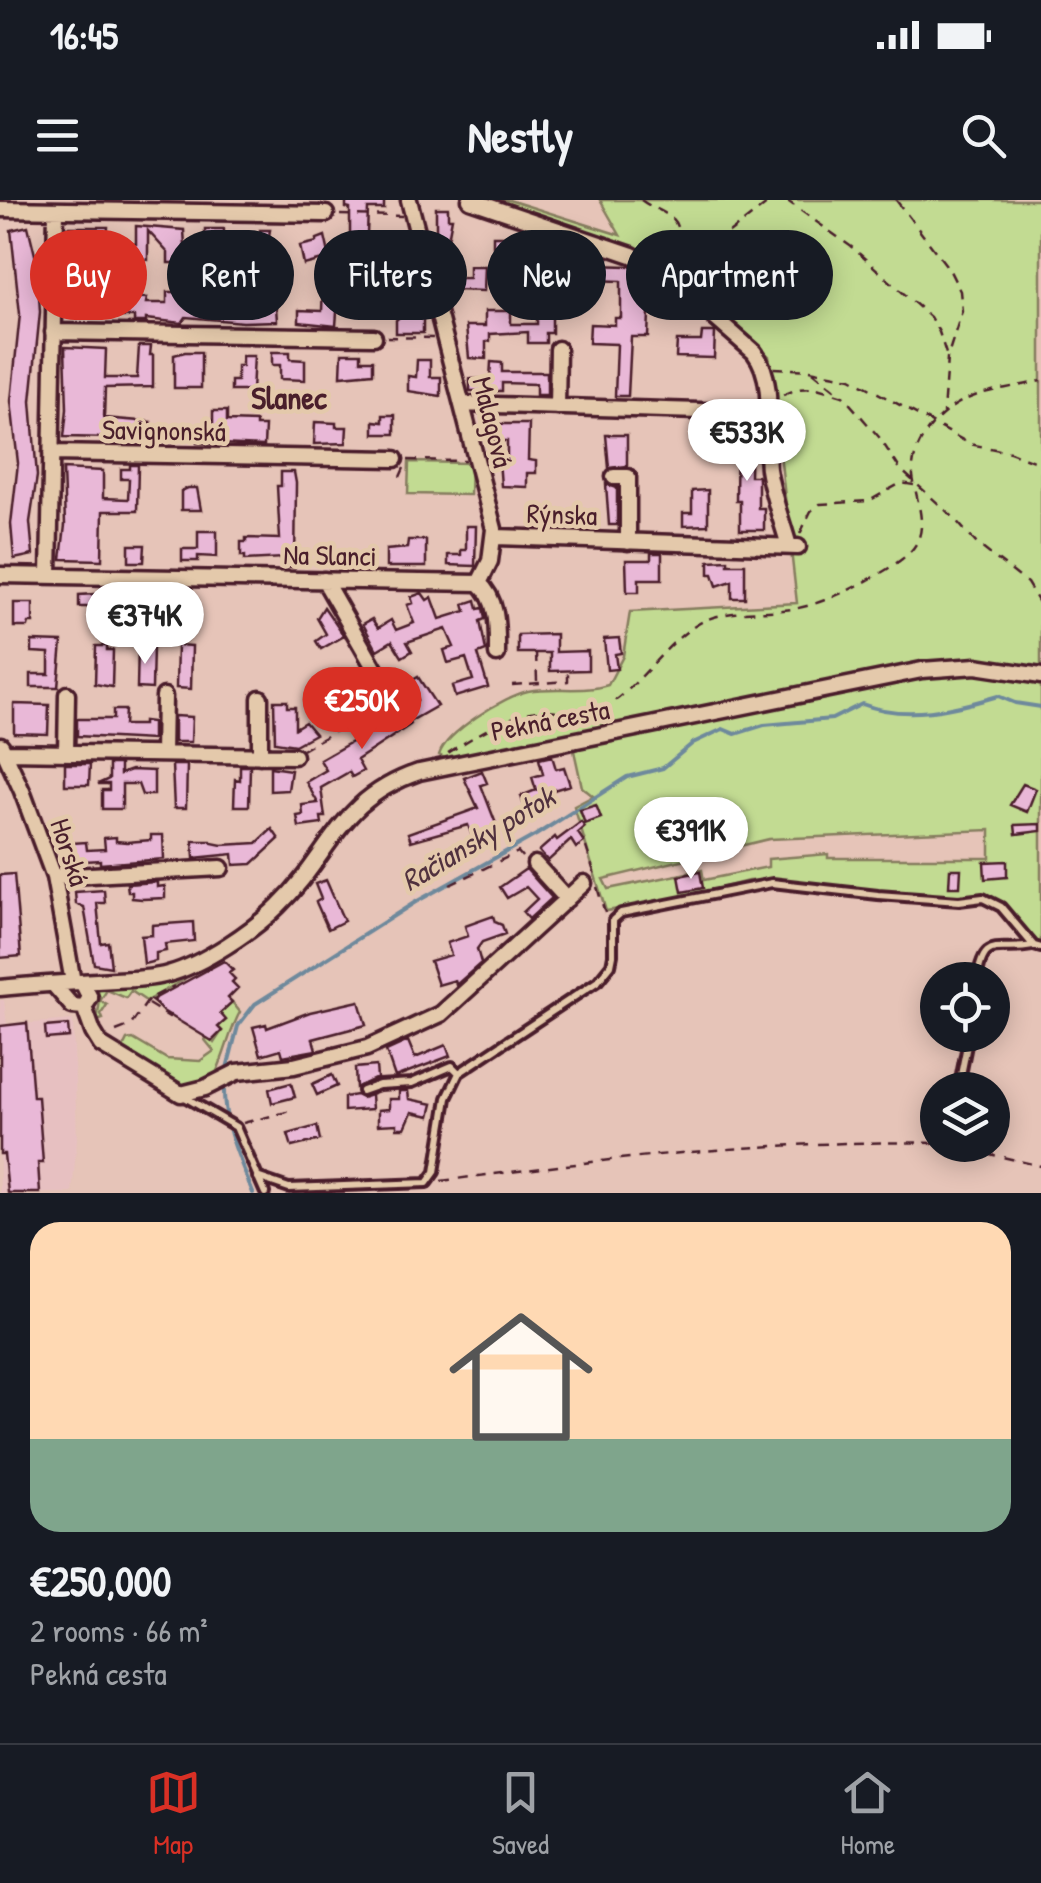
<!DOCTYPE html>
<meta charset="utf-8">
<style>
:root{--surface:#171b24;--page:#242831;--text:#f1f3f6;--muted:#9ea1a6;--line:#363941;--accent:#d93025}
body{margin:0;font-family:"Patrick Hand",sans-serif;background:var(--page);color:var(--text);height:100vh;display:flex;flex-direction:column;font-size:38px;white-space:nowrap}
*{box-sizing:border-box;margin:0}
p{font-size:32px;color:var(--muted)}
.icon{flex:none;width:55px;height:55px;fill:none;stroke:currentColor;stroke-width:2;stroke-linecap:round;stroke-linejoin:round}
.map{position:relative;height:993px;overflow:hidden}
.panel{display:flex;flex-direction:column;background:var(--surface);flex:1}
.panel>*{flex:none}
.banner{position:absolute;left:30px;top:30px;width:982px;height:90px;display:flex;gap:20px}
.controls{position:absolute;left:920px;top:762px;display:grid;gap:20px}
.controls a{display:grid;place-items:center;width:90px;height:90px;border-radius:50%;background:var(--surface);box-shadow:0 5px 25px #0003;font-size:50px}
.price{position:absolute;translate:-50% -85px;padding:0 22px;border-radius:35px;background:#fff;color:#222;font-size:32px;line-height:65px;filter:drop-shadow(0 2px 5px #0008)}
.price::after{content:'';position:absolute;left:50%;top:60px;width:30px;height:22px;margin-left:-15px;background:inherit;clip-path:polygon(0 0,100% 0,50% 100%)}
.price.active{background:var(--accent);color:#fff}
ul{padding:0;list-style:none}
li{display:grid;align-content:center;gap:20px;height:530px;padding:0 30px}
li span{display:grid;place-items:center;height:310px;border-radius:30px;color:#555}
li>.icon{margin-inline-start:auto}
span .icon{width:180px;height:180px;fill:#fffc;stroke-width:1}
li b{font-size:42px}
.tag{padding:0 35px;border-radius:45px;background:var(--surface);box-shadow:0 5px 25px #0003;font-size:35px;line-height:90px}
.tag.active{background:var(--accent);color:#fff}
.status{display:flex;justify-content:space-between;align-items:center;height:70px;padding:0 50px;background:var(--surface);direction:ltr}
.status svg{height:28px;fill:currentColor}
header{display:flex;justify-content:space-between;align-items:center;height:130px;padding:0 30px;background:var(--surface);font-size:45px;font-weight:800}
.menu{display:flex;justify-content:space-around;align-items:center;height:140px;border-top:2px solid var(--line);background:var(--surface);font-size:28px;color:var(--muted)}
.menu a{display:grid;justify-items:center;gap:5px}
.menu .active{color:var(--accent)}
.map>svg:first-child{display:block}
</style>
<div class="status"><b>16:45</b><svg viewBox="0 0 49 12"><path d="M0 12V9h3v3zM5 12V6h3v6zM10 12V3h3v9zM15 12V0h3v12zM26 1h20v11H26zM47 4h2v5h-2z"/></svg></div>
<header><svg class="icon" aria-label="menu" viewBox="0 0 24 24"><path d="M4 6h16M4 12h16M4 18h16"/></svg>Nestly<svg class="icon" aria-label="search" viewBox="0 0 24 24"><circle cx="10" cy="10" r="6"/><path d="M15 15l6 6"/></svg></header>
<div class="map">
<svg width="1041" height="993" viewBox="0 0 1041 993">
<rect width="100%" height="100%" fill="#e6c4b8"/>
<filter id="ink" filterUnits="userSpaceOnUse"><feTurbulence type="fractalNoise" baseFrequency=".01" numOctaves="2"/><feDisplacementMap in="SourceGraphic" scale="20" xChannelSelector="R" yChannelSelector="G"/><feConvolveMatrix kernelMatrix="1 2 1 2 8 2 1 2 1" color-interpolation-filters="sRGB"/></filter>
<g filter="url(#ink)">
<path fill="#e7c0c1" d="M 0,800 L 4,800 L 7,825 L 73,820 L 77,940 L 72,993 L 0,993 Z"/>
<path fill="#c2db92" stroke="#867d5e" stroke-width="2.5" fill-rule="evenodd" d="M 484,0 L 509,0 L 620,35 L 600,0 L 1041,0 L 1041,742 L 1035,742 L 1002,703 L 984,695 L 960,697 L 877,691 L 785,680 L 748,681 L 674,700 L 606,711 L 574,606 L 593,596 L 582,587 L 573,546 L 448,560 L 439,555 C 446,532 505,496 528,491 C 554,486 583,493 608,485 L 623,456 L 630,412 L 797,403 L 769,156 L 654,56 L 650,58 ZM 990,630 L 990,658 L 828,658 L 828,654 L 768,659 L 768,667 L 704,680 L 702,670 L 608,689 L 603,679 L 769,639 Z
M 409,262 L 471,263 L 470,295 L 408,294 Z
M 185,779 L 146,801 L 131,791 L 126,798 L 107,790 L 100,801 L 107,805 L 101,814 L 103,819 L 97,821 L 100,800 L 97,787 Z
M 232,802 L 240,812 C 230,830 226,851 217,871 C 199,909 144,864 122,850 L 127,840 L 133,839 L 167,859 L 200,861 L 214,851 L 205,840 L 208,836 L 214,843 L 222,831 L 218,827 L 226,820 L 220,813 Z"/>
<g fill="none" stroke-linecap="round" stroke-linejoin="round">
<path stroke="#6e899c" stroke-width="4" d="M 226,872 L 238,826 L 255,804 L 414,703 L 536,635 L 627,577 L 663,568 L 693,543 L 723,529 L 735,534 L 764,525 L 832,519 L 862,504 C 906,521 954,509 998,496 L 1015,503 L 1041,507
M 224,881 C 222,923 238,955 253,993"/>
</g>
<path fill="#e9b8d7" stroke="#4a1f2b" stroke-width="2.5" d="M 346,0 L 384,0 L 384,9 L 368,9 L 367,35 L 379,35 L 380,40 L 390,40 L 390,55 L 357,52 L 357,36 L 350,36 L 350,9 L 346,8 Z
M 436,8 L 448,8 L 448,18 L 452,18 L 448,39 L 436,39 Z
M 28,26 L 37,63 L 40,112 L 31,201 L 37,276 L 30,322 L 33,355 L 14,359 L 11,324 L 18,263 L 11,201 L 20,114 L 11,30 Z
M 136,26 L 184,30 L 186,63 L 168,63 L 168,53 L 148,31 L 148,60 L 136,59 L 136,54 L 107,53 L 106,96 L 147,98 L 146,103 L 167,103 L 167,92 L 187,92 L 187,98 L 223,100 L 245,100 L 245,93 L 275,93 L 277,121 L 243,122 L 186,117 L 182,123 L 146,119 L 146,122 L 134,122 L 134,117 L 66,116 L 70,49 L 67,27 L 108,27 L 107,43 L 136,44 Z
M 205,29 L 224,29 L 223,55 L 204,55 L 204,51 L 194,43 L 205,34 Z
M 260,30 L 270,30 L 265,59 L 262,59 L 262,66 L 245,66 L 246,42 L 264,42 L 260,42 Z
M 528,31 L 554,43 L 553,57 L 591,57 L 591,65 L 630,66 L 635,69 L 635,74 L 652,78 L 652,86 L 670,93 L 670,113 L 649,113 L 648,137 L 631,137 L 628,196 L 615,196 L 617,144 L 589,143 L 590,124 L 615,125 L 615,118 L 621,118 L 621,81 L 591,80 L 591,88 L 569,87 L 570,77 L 545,68 L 545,60 L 520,54 L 520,57 L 503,57 L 503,46 L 493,46 L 493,36 L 528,36 Z
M 325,36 L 330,58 L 304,65 L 300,46 L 317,42 L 317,39 Z
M 383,62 L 414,66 L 413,82 L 387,81 Z
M 469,66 L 485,66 L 484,91 L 456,90 L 456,78 L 469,78 Z
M 323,84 L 339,84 L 336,126 L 299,122 L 299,110 L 322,111 Z
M 367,84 L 374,112 L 364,114 L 363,110 L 356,112 L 352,96 L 359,94 L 357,87 Z
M 537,103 L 552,103 L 552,133 L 546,133 L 546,143 L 528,143 L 528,132 L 490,134 L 490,141 L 486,142 L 486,159 L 469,158 L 466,126 L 485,126 L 485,111 L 511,111 L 511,124 L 537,124 Z
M 406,111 L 415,111 L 423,116 L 423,133 L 396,133 L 396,120 Z
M 702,132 L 715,132 L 714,158 L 676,157 L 677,141 L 701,141 Z
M 139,146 L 151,146 L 150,155 L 153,155 L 153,187 L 105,188 L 104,218 L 151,222 L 150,239 L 115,242 L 115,238 L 64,237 L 67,209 L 65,147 L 106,149 L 105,178 L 137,178 Z
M 185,152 L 201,152 L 201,188 L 174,188 L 174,155 Z
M 272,152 L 290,152 L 290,159 L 305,160 L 305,180 L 280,179 L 280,165 L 272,165 Z
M 342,153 L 361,153 L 361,160 L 373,160 L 373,173 L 341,176 Z
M 242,156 L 254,156 L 252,191 L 231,191 L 231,181 L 237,181 L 237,166 L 242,166 Z
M 417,160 L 430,160 L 430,177 L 441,177 L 441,196 L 408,191 L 408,176 L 416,177 Z
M 491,162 L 502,163 L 502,172 L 547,172 L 547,195 L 536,195 L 536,184 L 502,183 L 502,191 L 470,191 L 470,179 L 490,179 Z
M 213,211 L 227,211 L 227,221 L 256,222 L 256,226 L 265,226 L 264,246 L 197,243 L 198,229 L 213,229 Z
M 383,215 L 395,215 L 395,234 L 374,234 L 374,221 L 383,222 Z
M 315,222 L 336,223 L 336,227 L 347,227 L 346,243 L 314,244 Z
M 495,224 L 529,224 L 528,260 L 536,261 L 536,273 L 527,273 L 527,287 L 501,286 L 499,260 L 507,260 L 507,241 L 494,241 Z
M 737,226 L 751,226 L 750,276 L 758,276 L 758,308 L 764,308 L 764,330 L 740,330 L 740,301 L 736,301 Z
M 606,235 L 627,235 L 627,266 L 609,268 Z
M 130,265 L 138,265 L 137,311 L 103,311 L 102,360 L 61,359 L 65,325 L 63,269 L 103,271 L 103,298 L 128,299 L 129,279 L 121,279 L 121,269 L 130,269 Z
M 281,272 L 294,272 L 296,283 L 295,367 L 284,367 L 284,358 L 245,360 L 245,356 L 241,356 L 241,342 L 246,342 L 246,338 L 280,339 L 277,286 L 281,286 Z
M 606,284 L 617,288 L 617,325 L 609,325 Z
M 188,288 L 197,288 L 201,310 L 181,310 L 181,291 Z
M 708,290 L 708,325 L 683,326 L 683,313 L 692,313 L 692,291 Z
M 466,326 L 476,326 L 475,366 L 448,365 L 448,355 L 461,355 L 461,350 L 466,350 Z
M 198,331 L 217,331 L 217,357 L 198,356 L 198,361 L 182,361 L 182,349 L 198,349 Z
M 408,340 L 426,340 L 426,367 L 386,367 L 386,350 L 407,348 Z
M 129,345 L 145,345 L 144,362 L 129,362 Z
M 651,353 L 662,353 L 662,379 L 639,379 L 639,392 L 627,392 L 626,360 L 651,360 Z
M 728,360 L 728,364 L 745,364 L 745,398 L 732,398 L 732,381 L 717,386 L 713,374 L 709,374 L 709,361 Z
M 113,393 L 159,393 L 161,413 L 136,413 L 136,418 L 124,418 L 124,411 L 99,410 L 99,415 L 90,414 L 90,407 L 79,407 L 79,395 Z
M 422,393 L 427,400 L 432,397 L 440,419 L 466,411 L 464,404 L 476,400 L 478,409 L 483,408 L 485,419 L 480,421 L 486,451 L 478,454 L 488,487 L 455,497 L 452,486 L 473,480 L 466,458 L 448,463 L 444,450 L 454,447 L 446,429 L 407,442 L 412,451 L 402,457 L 392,441 L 377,450 L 363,424 L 372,419 L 378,428 L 391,420 L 396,430 L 414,423 L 407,405 L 413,403 L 411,397 Z
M 14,403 L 33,403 L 33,423 L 29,423 L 28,427 L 14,427 Z
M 324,407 L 344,436 L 321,449 L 316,441 L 326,434 L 317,418 Z
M 556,434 L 556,452 L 588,451 L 588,470 L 550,471 L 550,453 L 518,453 L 518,435 Z
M 619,438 L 621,453 L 615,454 L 617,469 L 607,470 L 604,439 Z
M 32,441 L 62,442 L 58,487 L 31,487 L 31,474 L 49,474 L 49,453 L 32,452 Z
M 138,445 L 153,445 L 152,489 L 137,488 Z
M 177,445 L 192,446 L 191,489 L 176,488 Z
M 96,446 L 107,446 L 107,450 L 113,450 L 112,487 L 95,484 Z
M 418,477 L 437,506 L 409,522 L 410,525 L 357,560 L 363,571 L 352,577 L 349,572 L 321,588 L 325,617 L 321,617 L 322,624 L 299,627 L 297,616 L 303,615 L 302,605 L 318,603 L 306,582 L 326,570 L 320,560 L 360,537 L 358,533 L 367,527 L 377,523 L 381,530 L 397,519 L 394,514 L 417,500 L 408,483 Z
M 362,480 L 368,492 L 374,489 L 380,499 L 355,513 L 344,490 Z
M 274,501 L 287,501 L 287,507 L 295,507 L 295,528 L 305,522 L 315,534 L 295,545 L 275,542 Z
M 14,504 L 49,505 L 48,534 L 14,533 Z
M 113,510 L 125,510 L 124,525 L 143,525 L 143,521 L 152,522 L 152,540 L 77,536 L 77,519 L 113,519 Z
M 174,516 L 192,517 L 191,542 L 174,542 Z
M 552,556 L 556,569 L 564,567 L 570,585 L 547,592 L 549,604 L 526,612 L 521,596 L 536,590 L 532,577 L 543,574 L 539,559 Z
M 65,564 L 90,564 L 89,585 L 65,585 Z
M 109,564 L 120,564 L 120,574 L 131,570 L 154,571 L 154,595 L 142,595 L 138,584 L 122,584 L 122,609 L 102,609 L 102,590 L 109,590 L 109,584 L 98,584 L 109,579 Z
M 172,565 L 187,565 L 186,608 L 174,608 Z
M 240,566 L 250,566 L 249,606 L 234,606 L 235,579 L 240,580 Z
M 270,567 L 291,570 L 288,590 L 270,591 Z
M 482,571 L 487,583 L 481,585 L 498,629 L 473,638 L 468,625 L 411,641 L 408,633 L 478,608 L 464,578 Z
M 1023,584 L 1036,589 L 1027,612 L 1010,605 Z
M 596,605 L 601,618 L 585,624 L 580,610 Z
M 581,622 L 585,627 L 578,633 L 584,642 L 576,648 L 571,640 L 548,661 L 539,651 L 555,637 L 557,640 Z
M 1041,624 L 1041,631 L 1016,634 L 1015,625 Z
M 272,629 L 279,639 L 252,664 L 234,665 L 233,654 L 194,658 L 193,641 L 211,641 L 212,643 L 222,645 L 257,643 Z
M 151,635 L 163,635 L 164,659 L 100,664 L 100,660 L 69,662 L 68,646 L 72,643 L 86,642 L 87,650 L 105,649 L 104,638 L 116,637 L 116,641 L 127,642 L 151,640 Z
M 1007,661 L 1007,677 L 985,679 L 984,662 Z
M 526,669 L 552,698 L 529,719 L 523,712 L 537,699 L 526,687 L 507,698 L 500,687 Z
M 950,669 L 961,669 L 960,687 L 949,687 Z
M 700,672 L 703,688 L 682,692 L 679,676 Z
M 14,674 L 21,756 L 0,758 L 0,675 Z
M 326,680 L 344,721 L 328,729 L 316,702 L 321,699 L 315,684 Z
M 157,682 L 157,687 L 165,686 L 165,698 L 142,699 L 132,698 L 132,692 L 128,692 L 127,684 Z
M 104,690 L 105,703 L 97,703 L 101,743 L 108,742 L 111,767 L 94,764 L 84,707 L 76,704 L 75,692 Z
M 493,716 L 495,722 L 502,725 L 505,734 L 482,742 L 477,749 L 481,763 L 456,785 L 455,780 L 438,785 L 430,761 L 451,755 L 447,743 L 468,736 L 465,726 Z
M 193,722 L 194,741 L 165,744 L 166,751 L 156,753 L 156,761 L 144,764 L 141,736 L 152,735 L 152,725 Z
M 224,761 L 233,770 L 229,773 L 235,779 L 232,782 L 238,788 L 228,798 L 232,802 L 220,813 L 226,820 L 218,827 L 222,831 L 212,841 L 161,810 L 152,800 Z
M 359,801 L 366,825 L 313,839 L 316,850 L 283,856 L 281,849 L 261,855 L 253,827 L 266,824 L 267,828 L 310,812 Z
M 27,823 L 33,897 L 38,897 L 43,963 L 38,963 L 40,993 L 8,993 L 4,954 L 0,954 L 0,826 Z
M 68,825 L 69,837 L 46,839 L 45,827 Z
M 408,841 L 415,858 L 446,845 L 450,856 L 395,877 L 386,851 Z
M 376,866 L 377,878 L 356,888 L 355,868 Z
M 332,875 L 337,886 L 317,895 L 312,884 Z
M 291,883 L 295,897 L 272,903 L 269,889 Z
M 399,891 L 408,891 L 409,899 L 433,904 L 430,916 L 412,912 L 405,928 L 397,928 L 397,924 L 378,925 L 378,910 L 389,909 L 389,899 L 399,899 Z
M 356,895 L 362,898 L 371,895 L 372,909 L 344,911 L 344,897 Z
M 317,926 L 320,940 L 292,947 L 288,934 Z"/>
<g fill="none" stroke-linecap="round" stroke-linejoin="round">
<defs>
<path id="service" d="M 977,780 C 984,734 997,753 1033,746
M 958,890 L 969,835
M 362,891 L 379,885 L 412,883 L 452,866 L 459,873
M 183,896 L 236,927 L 265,993
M 257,977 L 289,988 L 427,983 L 435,972 L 447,898 L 459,873 L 598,781 L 611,765 L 613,755 L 613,720 L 621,713 L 772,683 L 878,695 L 959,701 L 983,698 L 1001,707 L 1034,746 L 1041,748"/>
<path id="minor" d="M 409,0 L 494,329 L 490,361 L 479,383 C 499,400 497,430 497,454
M 470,0 L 632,55 L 660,70 L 754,152 C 778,183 764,233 768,269 C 772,295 782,321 789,346
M 0,9 L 326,14
M 53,132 L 374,137
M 462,204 L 767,213
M 557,207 L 558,149
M 51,253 L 395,259
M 614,277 L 628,277 L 628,342
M 495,337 L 798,347
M 0,375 L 479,383
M 49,376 L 56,10
M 324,380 L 395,504
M 1,545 L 22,591 L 54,677 L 73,782
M 4,552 L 294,556
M 66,553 L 67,494
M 163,554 L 164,496
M 260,556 L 260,498
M 535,664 L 567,699
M 54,677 L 221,668
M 82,782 L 90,798 L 84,807 L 93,832 L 101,845 L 181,894 L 205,888 L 237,872 L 294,866 L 367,848 L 441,814 L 584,683
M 53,784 L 72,806 L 84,807
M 0,788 C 38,784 76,782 115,780 C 132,779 151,779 168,774 C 202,765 253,731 278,706 C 332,654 338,599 419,572 L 922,470 L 976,466 L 1041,476"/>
</defs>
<use href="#service" stroke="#4a1f2b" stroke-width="14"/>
<use href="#minor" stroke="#4a1f2b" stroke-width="21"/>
<path stroke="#4a1f2b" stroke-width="2.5" stroke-dasharray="10 8" stroke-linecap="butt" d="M 641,0 C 655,11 679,13 678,35 L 661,57
M 786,0 L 853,48 L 930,117 L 939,132 L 947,157
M 896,0 L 949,69 L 960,91 L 962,111 L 947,158 L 943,213
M 340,15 L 402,16
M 678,35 L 720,40 L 772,0
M 387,137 L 434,138
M 774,168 L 810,170 L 851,178 L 970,244 L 1010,252 L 1041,264
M 813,172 L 842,195
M 783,195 L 797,189 L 817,188 L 843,196 L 879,237 L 900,269 L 952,316 L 977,344 L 1027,383 L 1041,406
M 408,260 L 465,261
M 400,277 L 404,268
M 800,334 L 811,311 L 820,304 L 869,301 L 901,283 L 914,285
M 536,453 L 537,481
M 512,485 L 568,481 L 568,471
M 302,550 L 382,504
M 448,553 C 473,537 508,515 537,511 C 560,507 582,520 604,508 C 641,488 667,436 708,419 C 734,409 764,413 792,409 C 821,406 879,377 902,359 C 934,335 917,308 913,276 C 910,243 939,211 967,199 C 990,189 1017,187 1041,181
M 586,647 L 595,675
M 450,685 L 518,652 L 523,658
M 597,687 L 605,713
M 149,799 L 158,806
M 148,804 L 169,817 L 172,814
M 116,831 L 131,825 L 149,799 L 174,786
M 243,923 L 291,911
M 951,945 L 1041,966
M 441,981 C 606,959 771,939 938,943"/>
<use href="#service" stroke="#e4c9ab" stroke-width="6"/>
<use href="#minor" stroke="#e4c9ab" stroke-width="14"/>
</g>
</g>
<g text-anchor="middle" stroke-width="9" stroke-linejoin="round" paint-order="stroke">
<g font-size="28" fill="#4a1f2b" stroke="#e4c9ab">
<text transform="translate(493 222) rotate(76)" y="10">Malagová</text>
<text transform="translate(164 230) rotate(1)" y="10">Savignonská</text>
<text transform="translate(562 314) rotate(2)" y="10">Rýnska</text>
<text transform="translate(330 355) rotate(1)" y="10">Na Slanci</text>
<text transform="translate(550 520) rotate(-11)" y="10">Pekná cesta</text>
<text transform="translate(70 652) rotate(72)" y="10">Horská</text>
</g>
<g font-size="30" font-style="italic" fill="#50313e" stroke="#e4c9ab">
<text transform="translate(478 639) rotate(-31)" y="10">Račiansky potok</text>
</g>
<g font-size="32" font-weight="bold" fill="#4a1f2b" stroke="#e4c9ab">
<text x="289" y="209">Slanec</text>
</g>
</g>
</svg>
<div class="controls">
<a><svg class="icon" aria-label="locate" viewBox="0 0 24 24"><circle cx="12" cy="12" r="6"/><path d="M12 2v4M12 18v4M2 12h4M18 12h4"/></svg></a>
<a><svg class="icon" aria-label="layers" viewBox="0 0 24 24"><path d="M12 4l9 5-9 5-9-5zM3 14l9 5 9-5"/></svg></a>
</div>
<b class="price" style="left:747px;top:284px">€533K</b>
<b class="price" style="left:145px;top:467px">€374K</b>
<b class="price active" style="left:362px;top:552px">€250K</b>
<b class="price" style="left:691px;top:682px">€391K</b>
<div class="banner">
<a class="tag active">Buy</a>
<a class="tag">Rent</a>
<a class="tag">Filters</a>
<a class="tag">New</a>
<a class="tag">Apartment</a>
</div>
</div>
<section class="panel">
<ul>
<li><span style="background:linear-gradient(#ffd9b3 70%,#7fa58c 0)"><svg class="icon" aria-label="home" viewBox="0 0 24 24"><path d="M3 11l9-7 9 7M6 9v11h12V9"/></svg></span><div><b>€250,000</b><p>2 rooms · 66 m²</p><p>Pekná cesta</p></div></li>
</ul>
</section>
<nav class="menu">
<a class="active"><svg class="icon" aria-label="map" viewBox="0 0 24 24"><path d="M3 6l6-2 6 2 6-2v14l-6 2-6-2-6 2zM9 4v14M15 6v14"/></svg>Map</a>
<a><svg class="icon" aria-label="saved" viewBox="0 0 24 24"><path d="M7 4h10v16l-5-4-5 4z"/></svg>Saved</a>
<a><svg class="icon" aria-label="home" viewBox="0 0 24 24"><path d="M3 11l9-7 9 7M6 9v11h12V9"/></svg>Home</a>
</nav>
